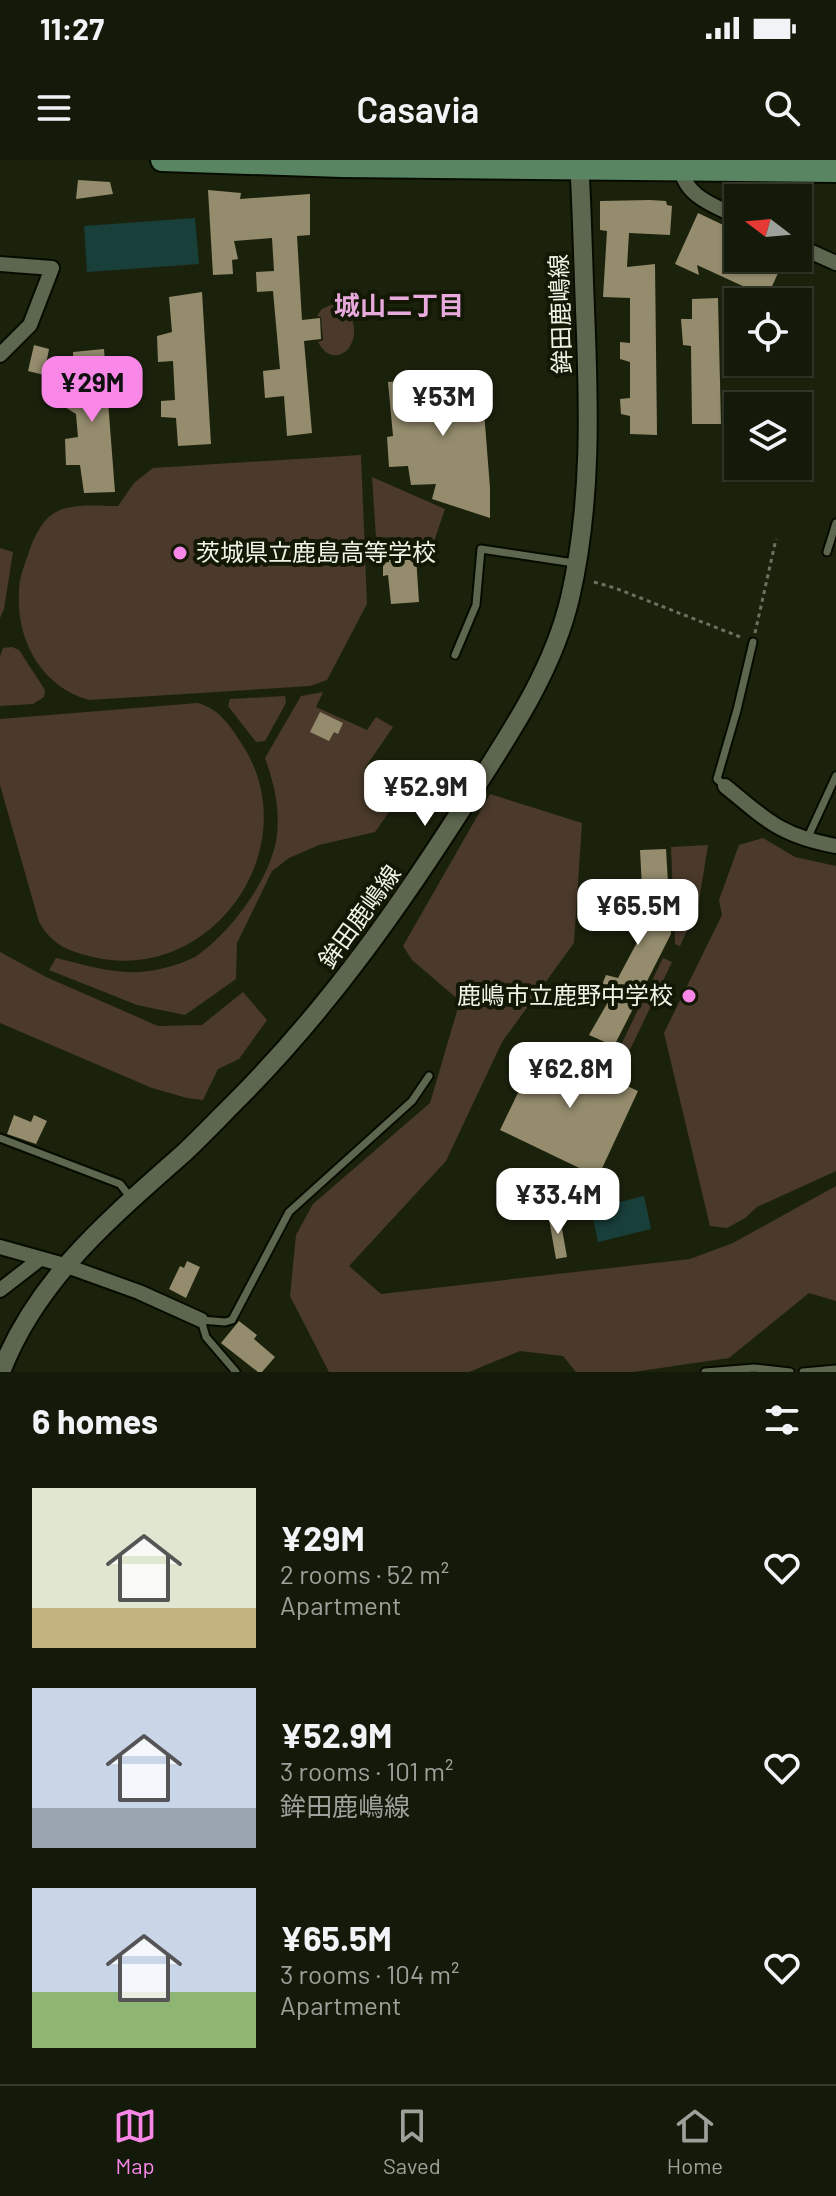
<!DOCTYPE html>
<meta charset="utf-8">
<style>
:root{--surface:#141a09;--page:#1d2312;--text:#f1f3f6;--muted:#9da19c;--line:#33382a;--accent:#f987e8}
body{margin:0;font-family:Barlow,"Noto Sans JP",sans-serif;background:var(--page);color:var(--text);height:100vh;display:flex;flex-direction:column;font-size:30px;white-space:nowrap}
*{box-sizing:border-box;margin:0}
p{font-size:26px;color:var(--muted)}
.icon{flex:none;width:44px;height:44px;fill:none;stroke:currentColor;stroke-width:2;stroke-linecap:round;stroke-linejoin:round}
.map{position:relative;height:1212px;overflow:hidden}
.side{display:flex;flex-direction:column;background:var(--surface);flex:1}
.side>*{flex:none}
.needle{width:52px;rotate:286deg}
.fabs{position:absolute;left:724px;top:24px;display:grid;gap:16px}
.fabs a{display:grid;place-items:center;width:88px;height:88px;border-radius:0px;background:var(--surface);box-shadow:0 2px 6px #0004,0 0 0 2px var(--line);font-size:40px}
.price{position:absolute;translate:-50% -68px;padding:0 18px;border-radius:16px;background:#fff;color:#222;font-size:26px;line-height:52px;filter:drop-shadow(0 2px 4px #0008)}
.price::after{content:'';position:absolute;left:50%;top:48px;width:24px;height:18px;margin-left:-12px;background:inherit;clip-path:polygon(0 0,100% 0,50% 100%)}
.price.selected{background:var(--accent);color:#111}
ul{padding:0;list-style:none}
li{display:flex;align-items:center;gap:24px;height:200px;padding:0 32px}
li span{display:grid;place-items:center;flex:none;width:224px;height:160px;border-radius:0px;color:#555}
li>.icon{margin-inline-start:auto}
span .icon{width:96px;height:96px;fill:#fffc;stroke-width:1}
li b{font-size:34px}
h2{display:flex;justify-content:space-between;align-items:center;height:96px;padding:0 32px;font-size:34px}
.status{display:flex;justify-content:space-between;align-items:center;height:56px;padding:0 40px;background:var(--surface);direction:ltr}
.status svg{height:22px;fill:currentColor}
header{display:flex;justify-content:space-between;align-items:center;height:104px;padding:0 32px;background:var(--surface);font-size:36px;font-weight:600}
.tabs{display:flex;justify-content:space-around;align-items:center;height:112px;border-top:2px solid var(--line);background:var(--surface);font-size:22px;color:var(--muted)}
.tabs a{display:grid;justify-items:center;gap:4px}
.tabs .selected{color:var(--accent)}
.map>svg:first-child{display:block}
</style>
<div class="status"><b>11:27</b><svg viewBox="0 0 49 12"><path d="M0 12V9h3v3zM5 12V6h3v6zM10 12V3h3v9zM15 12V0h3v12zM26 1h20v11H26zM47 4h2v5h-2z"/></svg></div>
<header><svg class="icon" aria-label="menu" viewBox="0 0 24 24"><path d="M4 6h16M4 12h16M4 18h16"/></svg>Casavia<svg class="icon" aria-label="search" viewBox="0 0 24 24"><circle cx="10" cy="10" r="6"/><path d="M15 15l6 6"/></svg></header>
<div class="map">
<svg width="836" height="1212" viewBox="0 0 836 1212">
<rect width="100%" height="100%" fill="#1b220c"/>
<path fill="#4b3a2b" d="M 333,144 L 346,149 C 370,180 335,215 318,182 L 323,180 L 321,157 L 317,156 L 322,149 Z
M 361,295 L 367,444 L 327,520 L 310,526 L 89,540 C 40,526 16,479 19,431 C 19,419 24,406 28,395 C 33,379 42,358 58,351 C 75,343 100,346 118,346 L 134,323 L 153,308 Z
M 372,317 L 445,349 L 433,384 L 417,378 L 376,377 Z
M 0,388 L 13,392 L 4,449 L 0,458 Z
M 12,487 L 19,490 L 45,530 L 44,537 L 33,544 L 0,546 L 0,496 L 3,488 Z
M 323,532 L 316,547 L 367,570 L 376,557 L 393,567 L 365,608 L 399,638 L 375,672 L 319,685 L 289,698 L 272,711 L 237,783 L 236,819 L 185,855 L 137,845 L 49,810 L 56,798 C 82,804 113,814 140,812 C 157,811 184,804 198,795 C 232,771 272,717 277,675 C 280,648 274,623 265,598 L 301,536 Z
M 285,536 L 286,543 L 265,581 L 256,582 L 228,546 L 230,539 Z
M 198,543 C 222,550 232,569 245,589 C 306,692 209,825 93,797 C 68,791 52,785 39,762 L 0,625 L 0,559 Z
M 490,634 L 582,663 L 574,783 L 502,882 L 446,1001 L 349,1106 L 381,1134 L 690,1099 L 733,1083 L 836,1026 L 836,1141 L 809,1133 L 729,1198 L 633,1212 L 576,1212 L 563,1196 L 520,1191 L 469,1212 L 329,1212 L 290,1136 L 296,1075 L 313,1044 L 430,943 L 460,841 L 412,800 L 403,786 Z
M 763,678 L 795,697 L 836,706 L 836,1011 L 757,1047 L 745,1058 L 727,1068 L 710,1066 L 664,873 L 722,755 L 719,740 L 739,685 Z
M 708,685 L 698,747 L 680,786 L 675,784 L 671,687 Z
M 0,792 L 46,817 L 158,866 L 202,865 L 243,832 L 267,860 L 239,899 L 218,909 L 203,940 L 187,938 L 152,928 L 0,863 Z
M 663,798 L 672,802 L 628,894 L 619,889 Z"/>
<path fill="#193f3b" d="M 195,58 L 199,104 L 87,112 L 84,66 Z
M 644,1036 L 651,1069 L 598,1082 L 591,1049 Z"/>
<path fill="#958c6d" d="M 78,20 L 110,22 L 113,34 L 76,39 Z
M 208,30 L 241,33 L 240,39 L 310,34 L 310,75 L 297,76 L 302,160 L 320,158 L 321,179 L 304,181 L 312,273 L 287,276 L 284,236 L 265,238 L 263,211 L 280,209 L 273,131 L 257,132 L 256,112 L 274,111 L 272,78 L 234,81 L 238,99 L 232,100 L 233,114 L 213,115 Z
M 650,40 L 666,41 L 667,45 L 672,46 L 670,75 L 629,73 L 627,107 L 655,104 L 657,275 L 630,274 L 630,256 L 621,254 L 620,239 L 630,238 L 630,202 L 620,199 L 620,182 L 630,183 L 630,138 L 603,137 L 607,71 L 600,70 L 600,41 Z
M 698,53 L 738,72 L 738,98 L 785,98 L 767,137 L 697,105 L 699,115 L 675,104 Z
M 202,132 L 211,284 L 178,286 L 176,258 L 161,257 L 161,241 L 175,240 L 173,201 L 158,202 L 157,176 L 172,172 L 169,137 Z
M 718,138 L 721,264 L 692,264 L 691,186 L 683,185 L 681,159 L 692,159 L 692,139 Z
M 34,185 L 49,189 L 44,215 L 28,211 Z
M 104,189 L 115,332 L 84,333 L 80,305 L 66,305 L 65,279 L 78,277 L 76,254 L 60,244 L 76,243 L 73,192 Z
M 481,213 L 490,328 L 490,358 L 432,339 L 436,324 L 411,325 L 408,306 L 389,307 L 387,277 L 393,276 L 388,222 L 403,221 L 403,218 Z
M 415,381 L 419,442 L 391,444 L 388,415 L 383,416 L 383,403 L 389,402 L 388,383 Z
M 320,552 L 343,563 L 338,574 L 334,572 L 329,581 L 310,572 Z
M 666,689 L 671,774 L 614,886 L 589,875 L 608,842 L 597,837 L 606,815 L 618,818 L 649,760 L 630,761 L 628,729 L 642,728 L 640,690 Z
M 541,885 L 580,904 L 583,898 L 617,913 L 614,920 L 638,931 L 598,1017 L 500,970 Z
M 14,955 L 31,962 L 34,955 L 47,961 L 36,984 L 7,974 Z
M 559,1052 L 567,1097 L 556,1099 L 548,1054 Z
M 187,1101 L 200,1107 L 186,1138 L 169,1129 L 180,1106 L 184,1108 Z
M 239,1161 L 257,1175 L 254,1179 L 275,1197 L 262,1212 L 258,1212 L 221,1183 Z"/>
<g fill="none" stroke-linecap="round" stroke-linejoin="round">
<defs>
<path id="lane" d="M 827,392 L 836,363
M 455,495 L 476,445 L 481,389 L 574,403
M 725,626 L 717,619 L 737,550 L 753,482
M 807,679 L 836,616
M 0,978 L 120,1024 L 131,1038
M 236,1212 L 206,1177 L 201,1160 L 225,1162 L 232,1160 L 289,1052 L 412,941 L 429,916
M 705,1212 L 754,1208 L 790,1212
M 803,1212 L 836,1209"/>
<path id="street" d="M 680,4 C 683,36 713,45 738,57
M 798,86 L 836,103
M 0,104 L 52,108 L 30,165 L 0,195
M 725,626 C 766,660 781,676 836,686
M 0,1087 L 64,1105 L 139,1132 L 201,1160
M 0,1130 L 40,1099"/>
<path id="secondary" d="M 1,1212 C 37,1118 112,1057 185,992 C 204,974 222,955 240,937 C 331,845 403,742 472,633 C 511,572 553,510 570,438 C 592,343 589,245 585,149 C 583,99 582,49 579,0"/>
<path id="primary" d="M 162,0 L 342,6 L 836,11"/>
</defs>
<use href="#lane" stroke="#060b00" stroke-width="11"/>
<use href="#street" stroke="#060b00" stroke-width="18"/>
<use href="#secondary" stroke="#060b00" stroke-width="22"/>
<use href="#primary" stroke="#060b00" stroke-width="26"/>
<path stroke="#6c725f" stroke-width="3" stroke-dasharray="4 4" stroke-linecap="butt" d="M 594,422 L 615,428 L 743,478
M 755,473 L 776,379"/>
<use href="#lane" stroke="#5d664e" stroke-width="7"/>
<use href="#street" stroke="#5d664e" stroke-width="14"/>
<use href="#secondary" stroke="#5d664e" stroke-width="18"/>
<use href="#primary" stroke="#5a8562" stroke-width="22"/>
</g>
<g fill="#f987e8" stroke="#121804" stroke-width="3">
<circle cx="180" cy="393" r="8"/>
<circle cx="689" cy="836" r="8"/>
</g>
<g text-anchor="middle" stroke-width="8" stroke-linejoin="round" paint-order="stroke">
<g font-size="24" fill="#eff4e6" stroke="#121804">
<text transform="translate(561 154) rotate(-92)" y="8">鉾田鹿嶋線</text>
<text transform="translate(360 757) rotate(-54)" y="8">鉾田鹿嶋線</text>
</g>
<g font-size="24" fill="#eff4e6" stroke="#121804" text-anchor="start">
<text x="196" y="401">茨城県立鹿島高等学校</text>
<text x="673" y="844" text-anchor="end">鹿嶋市立鹿野中学校</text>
</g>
<g font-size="26" font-weight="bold" fill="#e8a9dd" stroke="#121804">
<text x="399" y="155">城山二丁目</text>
</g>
</g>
</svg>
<div class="fabs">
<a><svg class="needle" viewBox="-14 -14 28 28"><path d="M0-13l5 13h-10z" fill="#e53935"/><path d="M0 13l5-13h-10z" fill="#9da19c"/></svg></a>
<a><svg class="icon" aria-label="locate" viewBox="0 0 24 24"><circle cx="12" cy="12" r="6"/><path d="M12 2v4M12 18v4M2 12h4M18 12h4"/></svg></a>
<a><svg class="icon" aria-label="layers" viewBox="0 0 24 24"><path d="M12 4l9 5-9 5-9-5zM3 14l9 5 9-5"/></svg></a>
</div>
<b class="price selected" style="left:92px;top:264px">¥29M</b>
<b class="price" style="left:443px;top:278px">¥53M</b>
<b class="price" style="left:425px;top:668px">¥52.9M</b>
<b class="price" style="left:638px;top:787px">¥65.5M</b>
<b class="price" style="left:570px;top:950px">¥62.8M</b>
<b class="price" style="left:558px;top:1076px">¥33.4M</b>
</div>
<section class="side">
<h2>6 homes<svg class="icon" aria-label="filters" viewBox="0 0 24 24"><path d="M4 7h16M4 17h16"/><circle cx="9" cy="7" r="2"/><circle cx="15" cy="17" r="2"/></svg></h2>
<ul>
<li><span style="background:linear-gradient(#dfe7d0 75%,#c2b280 0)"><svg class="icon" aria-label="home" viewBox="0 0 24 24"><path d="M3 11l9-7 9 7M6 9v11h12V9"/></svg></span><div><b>¥29M</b><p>2 rooms · 52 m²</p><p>Apartment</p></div><svg class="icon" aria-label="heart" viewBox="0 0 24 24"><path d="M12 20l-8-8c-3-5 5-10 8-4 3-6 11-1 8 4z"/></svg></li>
<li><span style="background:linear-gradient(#c9d6e8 75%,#9aa5b1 0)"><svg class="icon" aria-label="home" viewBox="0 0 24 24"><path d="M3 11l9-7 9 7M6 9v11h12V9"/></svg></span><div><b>¥52.9M</b><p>3 rooms · 101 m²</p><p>鉾田鹿嶋線</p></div><svg class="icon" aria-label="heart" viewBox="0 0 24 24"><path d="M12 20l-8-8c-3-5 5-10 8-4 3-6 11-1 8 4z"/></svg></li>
<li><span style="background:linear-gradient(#c9d6e8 65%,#8fb573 0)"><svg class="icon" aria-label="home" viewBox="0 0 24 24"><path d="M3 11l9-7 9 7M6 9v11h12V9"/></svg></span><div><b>¥65.5M</b><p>3 rooms · 104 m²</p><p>Apartment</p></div><svg class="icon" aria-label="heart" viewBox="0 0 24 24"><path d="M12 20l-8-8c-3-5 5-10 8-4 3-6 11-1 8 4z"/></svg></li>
</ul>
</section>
<nav class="tabs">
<a class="selected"><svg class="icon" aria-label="map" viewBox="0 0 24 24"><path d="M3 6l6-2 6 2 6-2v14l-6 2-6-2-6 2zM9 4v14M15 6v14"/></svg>Map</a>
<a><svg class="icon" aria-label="saved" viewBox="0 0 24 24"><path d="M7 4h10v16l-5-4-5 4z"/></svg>Saved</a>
<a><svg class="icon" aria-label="home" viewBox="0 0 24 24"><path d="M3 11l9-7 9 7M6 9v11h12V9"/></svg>Home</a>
</nav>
